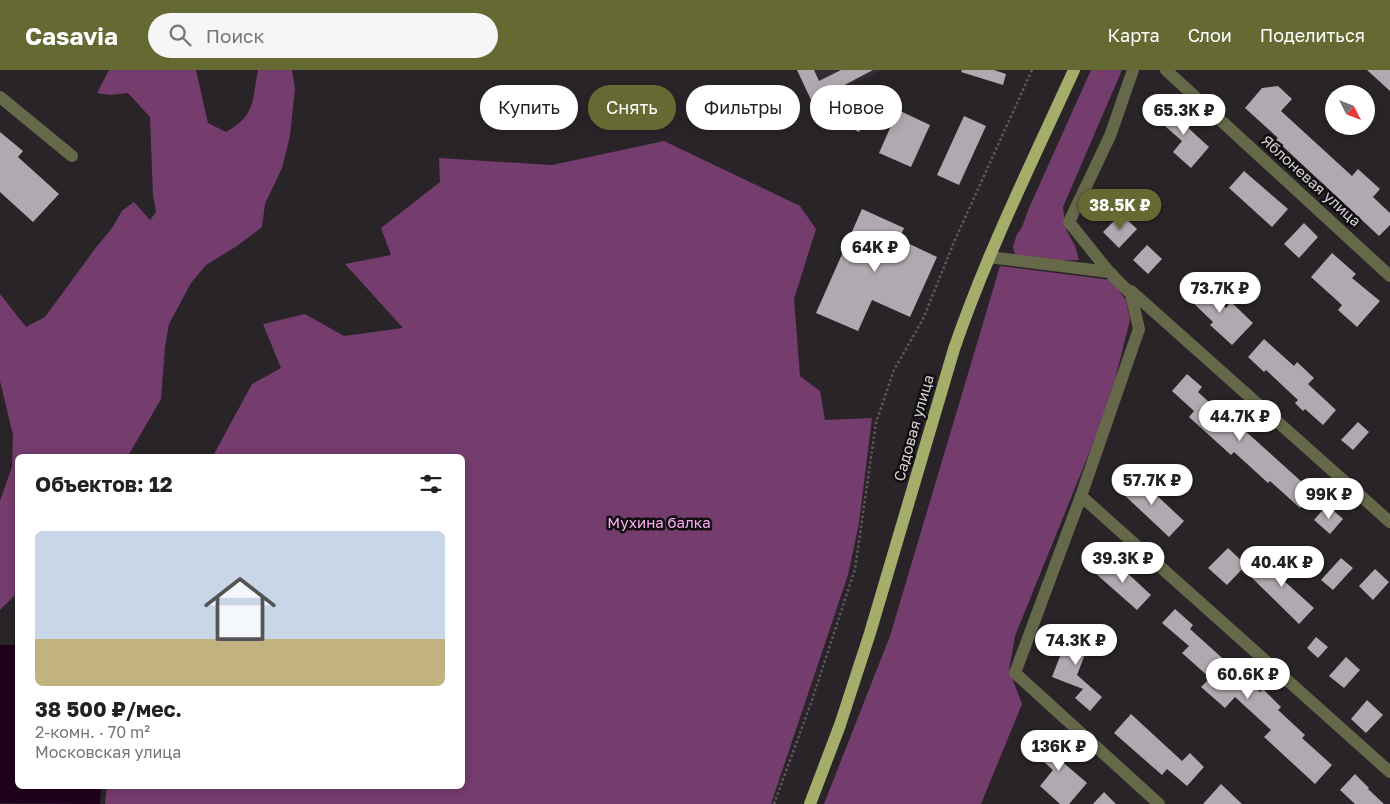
<!DOCTYPE html>
<html lang="ru">
<meta charset="utf-8">
<style>
:root{--surface:#fff;--page:#f6f6f6;--text:#222;--muted:#767676;--line:#e0e0e0;--accent:#656a33}
body{margin:0;font-family:"Golos Text",sans-serif;background:var(--page);color:var(--text);height:100vh;display:flex;flex-direction:column;font-size:19px;white-space:nowrap}
*{box-sizing:border-box;margin:0}
p{font-size:16px;color:var(--muted)}
.icon{flex:none;width:28px;height:28px;fill:none;stroke:currentColor;stroke-width:2;stroke-linecap:round;stroke-linejoin:round}
.map{position:relative;flex:1;overflow:hidden}
.panel{position:absolute;left:15px;top:384px;width:450px;height:335px;display:flex;flex-direction:column;background:var(--surface);border-radius:8px;box-shadow:0 2px 8px #0003}
.panel>*{flex:none}
.top-card{position:absolute;left:480px;top:15px;width:475px;height:45px;display:flex;gap:10px}
.needle{width:32px;rotate:132deg}
.fabs{position:absolute;left:1325px;top:15px;display:grid;gap:10px}
.fabs a{display:grid;place-items:center;width:50px;height:50px;border-radius:50%;background:var(--surface);box-shadow:0 2px 8px #0003;font-size:25px}
.price{position:absolute;translate:-50% -42px;padding:0 11px;border-radius:18px;background:#fff;color:#222;font-size:16px;line-height:32px;filter:drop-shadow(0 1px 2px #0008)}
.price::after{content:'';position:absolute;left:50%;top:30px;width:15px;height:11px;margin-left:-8px;background:inherit;clip-path:polygon(0 0,100% 0,50% 100%)}
.price.active{background:var(--accent);color:#fff}
ul{padding:0;list-style:none}
li{display:grid;align-content:center;gap:10px;height:265px;padding:0 20px}
li+li{border-top:1px solid var(--line)}
li span{display:grid;place-items:center;height:155px;border-radius:8px;color:#555}
li>.icon{margin-inline-start:auto}
span .icon{width:90px;height:90px;fill:#fffc;stroke-width:1}
li b{font-size:21px}
h2{display:flex;justify-content:space-between;align-items:center;height:60px;padding:0 20px;font-size:21px}
.chip{padding:0 18px;border-radius:22px;background:var(--surface);box-shadow:0 2px 8px #0003;font-size:18px;line-height:45px}
.chip.active{background:var(--accent);color:#fff}
header{display:flex;align-items:center;gap:30px;box-sizing:border-box;height:70px;padding:0 25px;background:var(--accent);color:#fff}
header strong{font-size:24px}
nav{display:flex;gap:28px;margin-inline-start:auto;font-size:18px}
.search{width:350px;height:45px;background:var(--page);display:flex;align-items:center;gap:12px;box-sizing:border-box;padding:0 18px;border-radius:28px;color:var(--muted);font-size:19px}
.map>svg:first-child{display:block}
</style>
<header>
<strong>Casavia</strong>
<div class="search"><svg class="icon" aria-label="search" viewBox="0 0 24 24"><circle cx="10" cy="10" r="6"/><path d="M15 15l6 6"/></svg>Поиск</div>
<nav><a>Карта</a><a>Слои</a><a>Поделиться</a></nav>
</header>
<div class="map">
<svg width="1390" height="734" viewBox="0 0 1390 734">
<rect width="100%" height="100%" fill="#292428"/>
<path fill="#352b34" d="M 800,0 L 883,0 L 864,9 L 814,28 Z"/>
<path fill="#753c6e" d="M 109,0 L 196,0 L 208,53 L 226,62 C 256,45 252,31 258,0 L 292,0 L 295,18 L 290,66 L 282,98 L 265,134 L 262,157 L 237,176 L 206,195 L 191,213 L 169,254 L 165,277 L 161,329 L 128,386 L 18,386 L 17,523 L 0,540 L 0,431 L 12,397 L 13,365 L 0,311 L 0,224 L 26,257 L 45,247 L 94,180 L 112,158 L 122,141 L 134,132 L 150,150 L 156,142 L 153,126 L 150,47 L 128,23 L 110,25 L 97,23 Z
M 1091,0 L 1122,0 L 1063,137 L 1066,159 L 1075,176 L 1079,190 L 1048,191 L 1016,188 L 1013,177 L 1017,164 L 1022,157 L 1029,138 Z
M 664,71 L 800,136 L 816,159 L 794,229 L 800,306 L 820,321 L 825,350 L 872,348 L 859,453 L 848,505 L 771,734 L 105,734 L 107,716 L 462,716 L 462,386 L 213,386 L 252,314 L 281,298 L 263,254 L 305,244 L 344,266 L 403,258 L 345,194 L 391,185 L 381,158 L 440,112 L 439,88 L 552,95 Z
M 1000,196 L 1111,210 L 1126,230 L 1130,250 L 1114,314 L 1092,376 L 1015,566 L 1009,600 L 1022,634 L 981,734 L 824,734 L 890,566 Z"/>
<path fill="#1e001c" d="M 0,575 L 17,575 L 18,716 L 101,716 L 100,734 L 0,733 Z"/>
<path fill="#b0a9af" d="M 797,0 L 814,0 L 819,11 L 841,0 L 873,0 L 812,32 Z
M 962,0 L 994,0 L 1006,4 L 1003,15 L 961,2 Z
M 1367,0 L 1390,0 L 1390,21 Z
M 1278,16 L 1292,29 L 1281,41 L 1352,106 L 1358,99 L 1380,119 L 1373,127 L 1390,143 L 1390,155 L 1379,166 L 1276,70 L 1278,68 L 1245,38 L 1262,18 Z
M 859,24 L 875,32 L 859,62 L 843,54 Z
M 1173,34 L 1190,49 L 1185,55 L 1209,77 L 1191,98 L 1173,82 L 1182,71 L 1158,50 Z
M 898,40 L 930,55 L 911,97 L 879,83 Z
M 964,46 L 986,56 L 959,115 L 937,105 Z
M 0,62 L 23,81 L 18,87 L 59,124 L 33,152 L 0,122 Z
M 1244,101 L 1288,139 L 1272,157 L 1229,118 Z
M 862,139 L 904,158 L 899,169 L 937,187 L 910,247 L 872,230 L 858,261 L 816,243 Z
M 1121,144 L 1137,159 L 1119,178 L 1103,162 Z
M 1304,153 L 1318,167 L 1299,188 L 1284,174 Z
M 1147,175 L 1162,189 L 1148,204 L 1133,190 Z
M 1332,183 L 1356,204 L 1352,208 L 1380,231 L 1357,257 L 1338,240 L 1342,235 L 1311,207 Z
M 1198,211 L 1226,238 L 1231,232 L 1253,253 L 1232,275 L 1210,255 L 1213,252 L 1185,225 Z
M 1264,269 L 1294,296 L 1297,292 L 1314,308 L 1308,314 L 1336,340 L 1323,355 L 1305,339 L 1303,341 L 1295,333 L 1298,330 L 1266,300 L 1264,302 L 1248,287 Z
M 1187,304 L 1202,317 L 1198,322 L 1231,352 L 1233,350 L 1313,422 L 1300,438 L 1270,411 L 1268,413 L 1234,382 L 1231,385 L 1189,347 L 1194,341 L 1172,321 Z
M 1358,352 L 1369,362 L 1353,380 L 1341,370 Z
M 1136,406 L 1184,451 L 1169,467 L 1121,422 Z
M 1327,435 L 1343,449 L 1330,464 L 1314,450 Z
M 1228,478 L 1246,495 L 1227,515 L 1208,498 Z
M 1274,483 L 1292,500 L 1283,510 L 1314,538 L 1299,554 L 1251,507 Z
M 1110,487 L 1151,525 L 1137,540 L 1095,503 Z
M 1341,488 L 1353,498 L 1333,520 L 1321,510 Z
M 1375,499 L 1389,512 L 1373,530 L 1359,516 Z
M 1175,539 L 1193,555 L 1190,559 L 1260,622 L 1263,619 L 1281,637 L 1278,640 L 1305,665 L 1302,668 L 1332,695 L 1315,714 L 1264,667 L 1271,660 L 1235,627 L 1225,638 L 1201,617 L 1210,608 L 1182,583 L 1189,576 L 1162,553 Z
M 1072,555 L 1093,563 L 1077,605 L 1102,627 L 1090,641 L 1075,628 L 1083,619 L 1052,607 Z
M 1316,567 L 1328,577 L 1318,588 L 1307,578 Z
M 1346,587 L 1360,600 L 1344,618 L 1329,606 Z
M 1367,630 L 1383,645 L 1366,663 L 1351,649 Z
M 1131,644 L 1182,691 L 1190,683 L 1204,697 L 1187,716 L 1167,699 L 1162,705 L 1114,663 Z
M 1050,663 L 1067,678 L 1058,688 L 1087,713 L 1069,734 L 1060,734 L 1040,716 L 1053,700 L 1033,682 Z
M 1355,704 L 1369,718 L 1368,719 L 1384,734 L 1355,734 L 1340,720 Z
M 1221,714 L 1242,734 L 1203,734 Z
M 1104,722 L 1116,734 L 1093,734 Z"/>
<g fill="none" stroke-linecap="round" stroke-linejoin="round">
<path stroke="#5d585c" stroke-width="2.5" stroke-dasharray="2.5 2.5" stroke-linecap="butt" d="M 774,734 L 811,633 L 855,499 L 876,353 L 894,300 L 923,249 L 954,172 L 1032,0"/>
<path stroke="#65694a" stroke-width="12" d="M 1133,0 L 1110,66 L 1069,152 L 1109,202 L 1131,224 L 1139,259 L 1081,426 L 1015,603 L 1159,734
M 1166,0 L 1390,206
M 0,27 L 72,86
M 989,187 L 1109,202 L 1112,204
M 1131,221 L 1390,452
M 1081,426 L 1390,702"/>
<path stroke="#a5ad6a" stroke-width="12" d="M 810,734 L 840,655 L 870,563 L 954,279 C 987,183 1032,92 1074,0"/>
</g>
<g text-anchor="middle" stroke-width="5" stroke-linejoin="round" paint-order="stroke">
<g font-size="15" fill="#d5d1d4" stroke="#100e10">
<text transform="translate(1311 111) rotate(42)" y="5">Яблоневая улица</text>
<text transform="translate(914 358) rotate(-74)" y="5">Садовая улица</text>
</g>
<g font-size="15" fill="#feaaf3" stroke="#100e10">
<text x="659" y="458">Мухина балка</text>
</g>
</g>
</svg>
<div class="fabs">
<a><svg class="needle" viewBox="-14 -14 28 28"><path d="M0-13l5 13h-10z" fill="#e53935"/><path d="M0 13l5-13h-10z" fill="#767676"/></svg></a>
</div>
<b class="price" style="left:1184px;top:66px">65.3K ₽</b>
<b class="price active" style="left:1120px;top:161px">38.5K ₽</b>
<b class="price" style="left:875px;top:203px">64K ₽</b>
<b class="price" style="left:1220px;top:244px">73.7K ₽</b>
<b class="price" style="left:1240px;top:372px">44.7K ₽</b>
<b class="price" style="left:1152px;top:436px">57.7K ₽</b>
<b class="price" style="left:1329px;top:450px">99K ₽</b>
<b class="price" style="left:1123px;top:514px">39.3K ₽</b>
<b class="price" style="left:1282px;top:518px">40.4K ₽</b>
<b class="price" style="left:1076px;top:596px">74.3K ₽</b>
<b class="price" style="left:1248px;top:630px">60.6K ₽</b>
<b class="price" style="left:1059px;top:702px">136K ₽</b>
<div class="top-card">
<a class="chip">Купить</a>
<a class="chip active">Снять</a>
<a class="chip">Фильтры</a>
<a class="chip">Новое</a>
</div>
<section class="panel">
<h2>Объектов: 12<svg class="icon" aria-label="filters" viewBox="0 0 24 24"><path d="M4 7h16M4 17h16"/><circle cx="9" cy="7" r="2"/><circle cx="15" cy="17" r="2"/></svg></h2>
<ul>
<li><span style="background:linear-gradient(#c9d6e8 70%,#c2b280 0)"><svg class="icon" aria-label="home" viewBox="0 0 24 24"><path d="M3 11l9-7 9 7M6 9v11h12V9"/></svg></span><div><b>38 500 ₽/мес.</b><p>2-комн. · 70 m²</p><p>Московская улица</p></div></li>
</ul>
</section>
</div>
